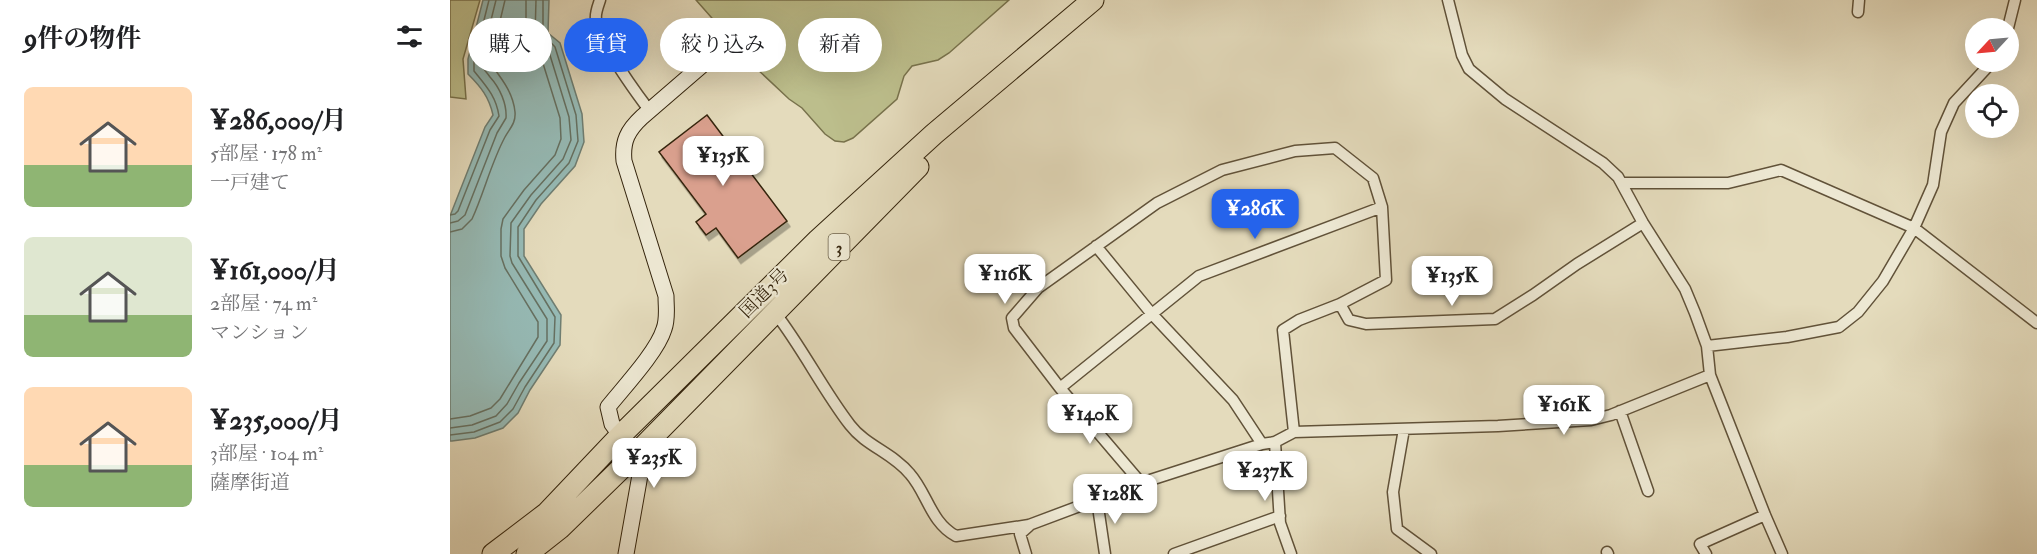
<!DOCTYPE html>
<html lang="ja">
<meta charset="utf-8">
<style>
:root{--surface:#fff;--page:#f2f2f2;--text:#202124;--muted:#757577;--accent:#2563eb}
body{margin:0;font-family:"IM FELL Double Pica","Noto Serif JP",serif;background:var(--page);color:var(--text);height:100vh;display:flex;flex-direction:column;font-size:22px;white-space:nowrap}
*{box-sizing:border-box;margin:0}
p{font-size:20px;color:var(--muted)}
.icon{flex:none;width:33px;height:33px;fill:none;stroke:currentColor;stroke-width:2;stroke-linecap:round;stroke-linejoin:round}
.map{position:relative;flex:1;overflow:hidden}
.sheet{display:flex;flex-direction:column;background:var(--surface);width:450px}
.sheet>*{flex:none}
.guide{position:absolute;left:18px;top:18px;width:570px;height:54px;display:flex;gap:12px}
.needle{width:39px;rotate:244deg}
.fabs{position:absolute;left:1515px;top:18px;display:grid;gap:12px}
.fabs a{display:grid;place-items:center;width:54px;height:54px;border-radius:50%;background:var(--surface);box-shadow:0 6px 24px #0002;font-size:30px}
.price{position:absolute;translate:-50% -51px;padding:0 14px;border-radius:12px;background:#fff;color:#222;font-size:20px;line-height:39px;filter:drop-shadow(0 2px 3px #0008)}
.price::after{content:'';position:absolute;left:50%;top:36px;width:18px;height:14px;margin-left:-9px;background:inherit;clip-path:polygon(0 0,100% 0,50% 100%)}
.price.on{background:var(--accent);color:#fff}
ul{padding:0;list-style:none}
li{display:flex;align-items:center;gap:18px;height:150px;padding:0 24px}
li span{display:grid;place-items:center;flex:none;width:168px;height:120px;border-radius:9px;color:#555}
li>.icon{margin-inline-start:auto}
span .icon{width:72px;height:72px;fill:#fffc;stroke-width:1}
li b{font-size:26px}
h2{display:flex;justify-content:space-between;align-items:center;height:72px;padding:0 24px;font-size:26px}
.chip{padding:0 21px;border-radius:27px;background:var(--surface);box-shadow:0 6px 24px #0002;font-size:21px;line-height:54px}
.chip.on{background:var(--accent);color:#fff}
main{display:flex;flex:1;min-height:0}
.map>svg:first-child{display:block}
</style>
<main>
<section class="sheet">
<h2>9件の物件<svg class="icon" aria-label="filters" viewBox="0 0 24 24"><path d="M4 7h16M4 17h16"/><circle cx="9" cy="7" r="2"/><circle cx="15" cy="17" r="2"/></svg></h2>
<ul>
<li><span style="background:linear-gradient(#ffd9b3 65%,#8fb573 0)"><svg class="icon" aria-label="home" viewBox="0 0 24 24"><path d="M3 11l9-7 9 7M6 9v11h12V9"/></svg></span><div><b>¥286,000/月</b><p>5部屋 · 178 m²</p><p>一戸建て</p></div></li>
<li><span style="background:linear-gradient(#dfe7d0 65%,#8fb573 0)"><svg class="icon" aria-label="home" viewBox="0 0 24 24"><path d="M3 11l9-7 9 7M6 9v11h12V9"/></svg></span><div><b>¥161,000/月</b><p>2部屋 · 74 m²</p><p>マンション</p></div></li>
<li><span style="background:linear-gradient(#ffd9b3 65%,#8fb573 0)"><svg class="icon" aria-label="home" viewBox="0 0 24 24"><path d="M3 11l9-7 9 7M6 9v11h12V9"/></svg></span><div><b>¥235,000/月</b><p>3部屋 · 104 m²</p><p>薩摩街道</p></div></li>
</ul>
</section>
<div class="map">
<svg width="1587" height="554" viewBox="0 0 1587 554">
<defs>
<filter id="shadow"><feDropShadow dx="3" dy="5.5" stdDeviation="0" flood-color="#0004"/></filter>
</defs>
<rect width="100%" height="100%" fill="#e4dbbc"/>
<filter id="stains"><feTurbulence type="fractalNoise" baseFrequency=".00333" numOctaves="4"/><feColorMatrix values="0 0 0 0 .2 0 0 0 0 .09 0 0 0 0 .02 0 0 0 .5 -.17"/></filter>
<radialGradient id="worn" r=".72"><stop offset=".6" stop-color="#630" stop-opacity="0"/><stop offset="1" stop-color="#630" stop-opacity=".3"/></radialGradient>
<path fill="#bcbe8c" stroke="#78724c" stroke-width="1.5" d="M 0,0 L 30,0 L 13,59 L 16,99 L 0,97 Z
M 246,0 L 559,0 L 499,53 L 488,60 L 462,66 L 454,76 L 447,99 L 403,138 L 394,142 L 385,141 L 375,134 L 352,108 L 339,99 L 306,68 Z"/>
<path fill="#96bab5" stroke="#6f7e72" stroke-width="1.5" d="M 33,0 L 99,0 L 98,33 L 110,43 L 132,114 L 134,142 L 125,166 L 91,204 L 74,229 L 74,256 L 111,315 L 110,345 L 80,390 L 68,413 L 53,428 L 25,438 L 2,441 L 0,441 L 0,216 L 35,127 L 43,115 C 39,97 31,87 18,74 L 18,59 Z"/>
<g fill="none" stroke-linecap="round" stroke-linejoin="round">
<path stroke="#667061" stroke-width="1.5" d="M 0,215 L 5,214 L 8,211 L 40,130 L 49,116 C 46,96 36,86 24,71 L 24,60 L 39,0
M 0,223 L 8,221 L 15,215 L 47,133 L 56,118 C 57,104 50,88 40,77 C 35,70 32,69 31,60 L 46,0
M 0,232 L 12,229 L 22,219 C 34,193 41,163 55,137 C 60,128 66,123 65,112 C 63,92 51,78 40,63 L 55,0
M 0,419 L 20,416 L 41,408 L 50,399 L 88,337 L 88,322 L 55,268 L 51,256 L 51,229 L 53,219 L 74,190 L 105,155 L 111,139 L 110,118 L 91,57 L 80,47 L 76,38 L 76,0
M 0,428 L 22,425 L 46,416 L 57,404 L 69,383 L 97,341 L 97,319 L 62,263 L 60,256 L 61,223 L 81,195 L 113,159 L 121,140 L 119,117 L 99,52 L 89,43 L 85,36 L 86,0
M 0,435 L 24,432 L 50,422 L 63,409 L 75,387 L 104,343 L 105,317 L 68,256 L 68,227 L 86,200 L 119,163 L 128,141 L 126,115 L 105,47 L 93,34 L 93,0"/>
</g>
<path fill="#daa08e" stroke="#35250d" stroke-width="1.5" filter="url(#shadow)" d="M 257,115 L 337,221 L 288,258 L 266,228 L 256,235 L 246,222 L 256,214 L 209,152 Z"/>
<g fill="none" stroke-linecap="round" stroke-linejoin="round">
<defs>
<path id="street" d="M 150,0 C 148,6 145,13 146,19 C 150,43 184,90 199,110
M 998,0 L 1012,55 L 1019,69 L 1055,99 L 1153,163 L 1168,177 L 1193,223 L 1235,289 L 1245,313 L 1257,346 L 1260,375 L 1315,515 L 1332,554
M 1408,12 L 1409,0
M 1558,28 L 1565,0
M 1172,183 L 1278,183 L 1331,170 L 1464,228 L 1587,323
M 646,246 L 701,313 L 783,400 L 812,444
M 326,314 C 353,349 373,390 400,425 C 416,446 443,453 460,474 C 477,493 481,523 506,536 L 579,525 L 691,483 L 812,444 L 825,442 L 844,432 L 1048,426 L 1141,420 L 1161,415 L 1260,375
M 1257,346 L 1337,337 L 1389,327 L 1408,312 L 1433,281 L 1464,228 L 1483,185 L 1491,132 L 1504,103 L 1542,62
M 610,388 L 749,276 L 932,207
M 1170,411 L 1198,491
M 954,429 L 943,492 L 947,529 L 981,554
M 844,432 L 833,330 L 849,320 L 890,304
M 825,442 L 830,523 L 841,554
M 691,483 L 610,388 L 564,328 L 562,318 L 588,288 L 707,203 L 772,170 L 845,151 L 885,148 L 923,178 L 932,207 L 936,280 L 890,304 L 899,320 L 916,324 L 1045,319 L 1083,295 L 1127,264 L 1193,223
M 647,500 L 655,554
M 1157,552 L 1158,554
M 576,554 L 570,534 L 579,526
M 724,554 L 830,516
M 1256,554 L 1250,544 L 1315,515"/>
<path id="secondary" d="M 176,554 L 190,475 L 185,455 L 162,424 L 158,407 C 174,387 207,352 214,329 C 218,318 216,308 216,296 L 174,161 C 172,141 178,130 192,117 L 272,48"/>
<path id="highway" d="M 43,554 L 97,513 L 171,435 L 368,240 L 484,134 L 643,0
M 77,554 L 110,528 L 185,455 L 468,167"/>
</defs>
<use href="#street" stroke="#615239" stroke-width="13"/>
<use href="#secondary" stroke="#35250d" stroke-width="17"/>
<use href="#highway" stroke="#35250d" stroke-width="23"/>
<use href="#street" stroke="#ede8d3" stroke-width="10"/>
<use href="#secondary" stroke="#ede8d3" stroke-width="15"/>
<use href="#highway" stroke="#e4dbbc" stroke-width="21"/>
</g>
<g text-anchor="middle" stroke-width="4.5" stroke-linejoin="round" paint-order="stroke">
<rect fill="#ede8d3" stroke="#6c6048" stroke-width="1.5" x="378.5" y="234" width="21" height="26" rx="4.5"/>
<g font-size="16" font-weight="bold" fill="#35250d">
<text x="389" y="253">3</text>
</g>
<g font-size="18" fill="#35250d" stroke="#ede8d3">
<text transform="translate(314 293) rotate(-45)" y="6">国道3号</text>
</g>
</g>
<rect width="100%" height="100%" filter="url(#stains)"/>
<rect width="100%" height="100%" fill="url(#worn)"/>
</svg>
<div class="fabs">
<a><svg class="needle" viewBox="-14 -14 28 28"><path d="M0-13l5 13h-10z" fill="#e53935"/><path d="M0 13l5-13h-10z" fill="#757577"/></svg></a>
<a><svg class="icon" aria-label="locate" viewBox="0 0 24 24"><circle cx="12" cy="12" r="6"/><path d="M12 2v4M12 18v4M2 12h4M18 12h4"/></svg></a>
</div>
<b class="price" style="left:273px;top:187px">¥135K</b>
<b class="price on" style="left:805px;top:240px">¥286K</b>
<b class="price" style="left:555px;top:305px">¥116K</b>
<b class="price" style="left:1002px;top:307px">¥135K</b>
<b class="price" style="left:1114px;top:436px">¥161K</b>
<b class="price" style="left:640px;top:445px">¥140K</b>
<b class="price" style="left:204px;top:489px">¥235K</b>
<b class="price" style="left:815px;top:502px">¥237K</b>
<b class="price" style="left:665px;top:525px">¥128K</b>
<div class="guide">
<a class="chip">購入</a>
<a class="chip on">賃貸</a>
<a class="chip">絞り込み</a>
<a class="chip">新着</a>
</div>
</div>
</main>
